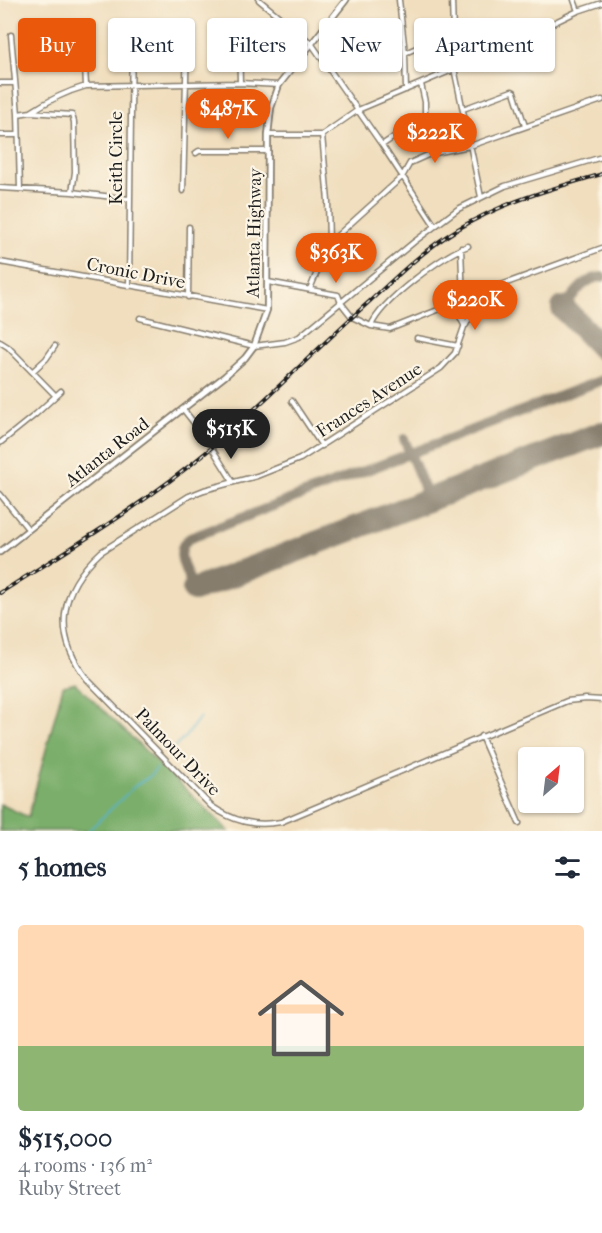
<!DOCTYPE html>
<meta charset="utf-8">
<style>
:root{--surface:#fff;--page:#f6f6f7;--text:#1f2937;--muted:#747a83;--accent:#ea580c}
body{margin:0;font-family:"IM FELL French Canon",serif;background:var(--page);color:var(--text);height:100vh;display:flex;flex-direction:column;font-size:22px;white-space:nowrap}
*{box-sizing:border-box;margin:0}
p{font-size:20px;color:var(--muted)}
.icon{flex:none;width:33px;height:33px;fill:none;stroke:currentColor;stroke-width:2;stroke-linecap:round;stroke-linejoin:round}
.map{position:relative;height:831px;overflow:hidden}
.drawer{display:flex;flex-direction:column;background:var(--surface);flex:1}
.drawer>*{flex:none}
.guide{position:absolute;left:18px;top:18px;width:567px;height:54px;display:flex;gap:12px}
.needle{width:39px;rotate:28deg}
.buttons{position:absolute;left:518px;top:747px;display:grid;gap:12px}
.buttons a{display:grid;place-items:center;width:66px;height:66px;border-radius:6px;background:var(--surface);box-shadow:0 2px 4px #0004;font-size:30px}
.price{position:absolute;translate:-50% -51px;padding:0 14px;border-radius:21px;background:var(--accent);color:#fff;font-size:20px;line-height:39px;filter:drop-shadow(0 2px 3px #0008)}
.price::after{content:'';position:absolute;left:50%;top:36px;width:18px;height:14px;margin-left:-9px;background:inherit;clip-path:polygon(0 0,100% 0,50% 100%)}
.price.on{background:#222;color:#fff}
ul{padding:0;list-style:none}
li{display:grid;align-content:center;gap:12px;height:318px;padding:0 18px}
li span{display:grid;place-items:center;height:186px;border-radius:6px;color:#555}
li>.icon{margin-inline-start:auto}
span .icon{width:108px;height:108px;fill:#fffc;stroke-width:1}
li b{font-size:26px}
h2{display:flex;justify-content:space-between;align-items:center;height:72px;padding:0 18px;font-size:26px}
.tag{padding:0 21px;border-radius:6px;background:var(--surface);box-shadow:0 2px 4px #0004;font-size:21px;line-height:54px}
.tag.on{background:var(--accent);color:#fff}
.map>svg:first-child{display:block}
</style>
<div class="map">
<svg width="602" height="831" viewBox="0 0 602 831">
<rect width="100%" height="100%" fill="#fcf5e5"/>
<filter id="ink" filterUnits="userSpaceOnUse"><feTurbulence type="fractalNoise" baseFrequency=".0167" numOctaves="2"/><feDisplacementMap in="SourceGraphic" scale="12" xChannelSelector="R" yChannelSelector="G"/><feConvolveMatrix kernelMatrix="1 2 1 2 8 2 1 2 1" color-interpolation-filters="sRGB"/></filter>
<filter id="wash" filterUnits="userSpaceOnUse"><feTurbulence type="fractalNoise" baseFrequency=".008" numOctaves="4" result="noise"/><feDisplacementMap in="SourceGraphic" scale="24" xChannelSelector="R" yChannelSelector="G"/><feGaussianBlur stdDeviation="1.35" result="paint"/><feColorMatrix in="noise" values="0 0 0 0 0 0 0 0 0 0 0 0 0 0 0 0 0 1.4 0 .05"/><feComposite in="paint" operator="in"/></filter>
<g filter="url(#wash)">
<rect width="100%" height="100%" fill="#f0debe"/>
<path fill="#7aae6a" stroke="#4b6543" stroke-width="1.5" d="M 75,683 L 229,831 L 0,831 L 0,804 L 28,817 L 63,686 Z"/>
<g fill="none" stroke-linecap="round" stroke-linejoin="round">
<path stroke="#54b5d2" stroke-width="1.5" d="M 170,752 L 185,737 L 200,717
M 88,831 L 135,786 L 149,777 L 157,768"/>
<path stroke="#867d6d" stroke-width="10" d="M 563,308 C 573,296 585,277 602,277
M 404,439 L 429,499
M 194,590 C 188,574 171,550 190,538 L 602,380"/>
<path stroke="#867d6d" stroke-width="24" d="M 563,308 L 602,348
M 194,590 L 602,433"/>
</g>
</g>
<g filter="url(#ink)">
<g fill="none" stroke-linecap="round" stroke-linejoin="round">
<defs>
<path id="minor" d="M 259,0 L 311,43 L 382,145 L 435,226
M 399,0 L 405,53 L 406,90
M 452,0 L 454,68 L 481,197
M 574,0 L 578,11
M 11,35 L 18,114 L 20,189
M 239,39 L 240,83
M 84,45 L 86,86
M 405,53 L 453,32
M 0,83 L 15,83
M 463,109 L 512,91 L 514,92 L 525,126
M 31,112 C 49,100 65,92 86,86 L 240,83 L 279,85
M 18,114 L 31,112 L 72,115 L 74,122 L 75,172 L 72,192
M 0,135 L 18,135
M 268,135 L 322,135 L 358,110 L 483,57 L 578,11 L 602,3
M 322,135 L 328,201 L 329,242
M 382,145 L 419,120 L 425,114 L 425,102 L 421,84
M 196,153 L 199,151 L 268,151
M 0,188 L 72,192 L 129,199
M 183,191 L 187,43
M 461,248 L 464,327 L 455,353 L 441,368 L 300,459 L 257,476 L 204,490 L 189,496 L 101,552 C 59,590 52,634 87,679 L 211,806 C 233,821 254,827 281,822 L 567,701 L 586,699 L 602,700
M 0,262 L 267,310
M 268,282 L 338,295 L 341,303 L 352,317 L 371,326 L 390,329 L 493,288 L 602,248
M 129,286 L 132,30
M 310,289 L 329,243 L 402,177 L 410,163 L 430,154 L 470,146 L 602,100
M 188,297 L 189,227
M 444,310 L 458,313 L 463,323
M 140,318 L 254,346 L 285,342 L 299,337 L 414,242 L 458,209 L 505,186 L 602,157
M 466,325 L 475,306 L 488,295 L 493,288
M 371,326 C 381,301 443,255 468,246
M 417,338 L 458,346
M 0,342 L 8,347 L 55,395
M 33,371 L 46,359 L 55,346
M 292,401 L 322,446
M 183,409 L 209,442
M 0,443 L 36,414 L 61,391
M 213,450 L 233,482
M 0,494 L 28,529
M 481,736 L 519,823"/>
<path id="major" d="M 0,552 L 225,376 L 245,358 L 254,346 L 267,310 L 268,135 L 271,108 L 279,85 L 346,0"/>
</defs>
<use href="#minor" stroke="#867d6d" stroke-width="7"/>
<use href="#major" stroke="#867d6d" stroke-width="8"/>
<use href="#minor" stroke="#fff" stroke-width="4"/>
<use href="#major" stroke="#fff" stroke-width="4.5"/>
<defs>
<path id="rail" d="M 0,593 C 71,548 145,504 210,449 C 265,402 316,349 370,301 C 398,275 426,248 458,229 C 503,202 553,188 602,174"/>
</defs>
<use href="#rail" stroke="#1c1c1c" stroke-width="4"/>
<use href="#rail" stroke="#fcf5e5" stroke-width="1.5" stroke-dasharray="4.5" stroke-linecap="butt"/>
</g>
</g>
<g text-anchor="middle" stroke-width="4.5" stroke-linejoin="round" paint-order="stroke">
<g font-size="18" fill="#1c1c1c" stroke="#fcf5e5">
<text transform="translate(116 158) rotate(-90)" y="6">Keith Circle</text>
<text transform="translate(254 233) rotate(-89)" y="6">Atlanta Highway</text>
<text transform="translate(136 273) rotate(11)" y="6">Cronic Drive</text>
<text transform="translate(369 400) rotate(-33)" y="6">Frances Avenue</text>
<text transform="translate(107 452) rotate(-38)" y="6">Atlanta Road</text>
<text transform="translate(178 752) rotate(46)" y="6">Palmour Drive</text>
</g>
</g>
</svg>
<div class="buttons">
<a><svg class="needle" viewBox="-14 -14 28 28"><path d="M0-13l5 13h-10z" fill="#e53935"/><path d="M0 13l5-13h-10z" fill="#747a83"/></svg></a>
</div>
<b class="price" style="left:228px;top:140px">$487K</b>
<b class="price" style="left:435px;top:164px">$222K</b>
<b class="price" style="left:336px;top:284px">$363K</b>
<b class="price" style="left:475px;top:331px">$220K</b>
<b class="price on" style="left:231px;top:460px">$515K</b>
<div class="guide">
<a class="tag on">Buy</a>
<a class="tag">Rent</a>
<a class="tag">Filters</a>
<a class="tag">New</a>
<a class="tag">Apartment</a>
</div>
</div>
<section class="drawer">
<h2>5 homes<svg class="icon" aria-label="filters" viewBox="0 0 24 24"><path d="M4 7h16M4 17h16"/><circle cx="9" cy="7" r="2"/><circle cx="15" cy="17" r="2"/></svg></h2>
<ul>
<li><span style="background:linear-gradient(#ffd9b3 65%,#8fb573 0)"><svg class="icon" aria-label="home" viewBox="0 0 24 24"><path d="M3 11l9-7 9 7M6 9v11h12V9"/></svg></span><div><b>$515,000</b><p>4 rooms · 136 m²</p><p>Ruby Street</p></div></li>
</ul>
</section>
